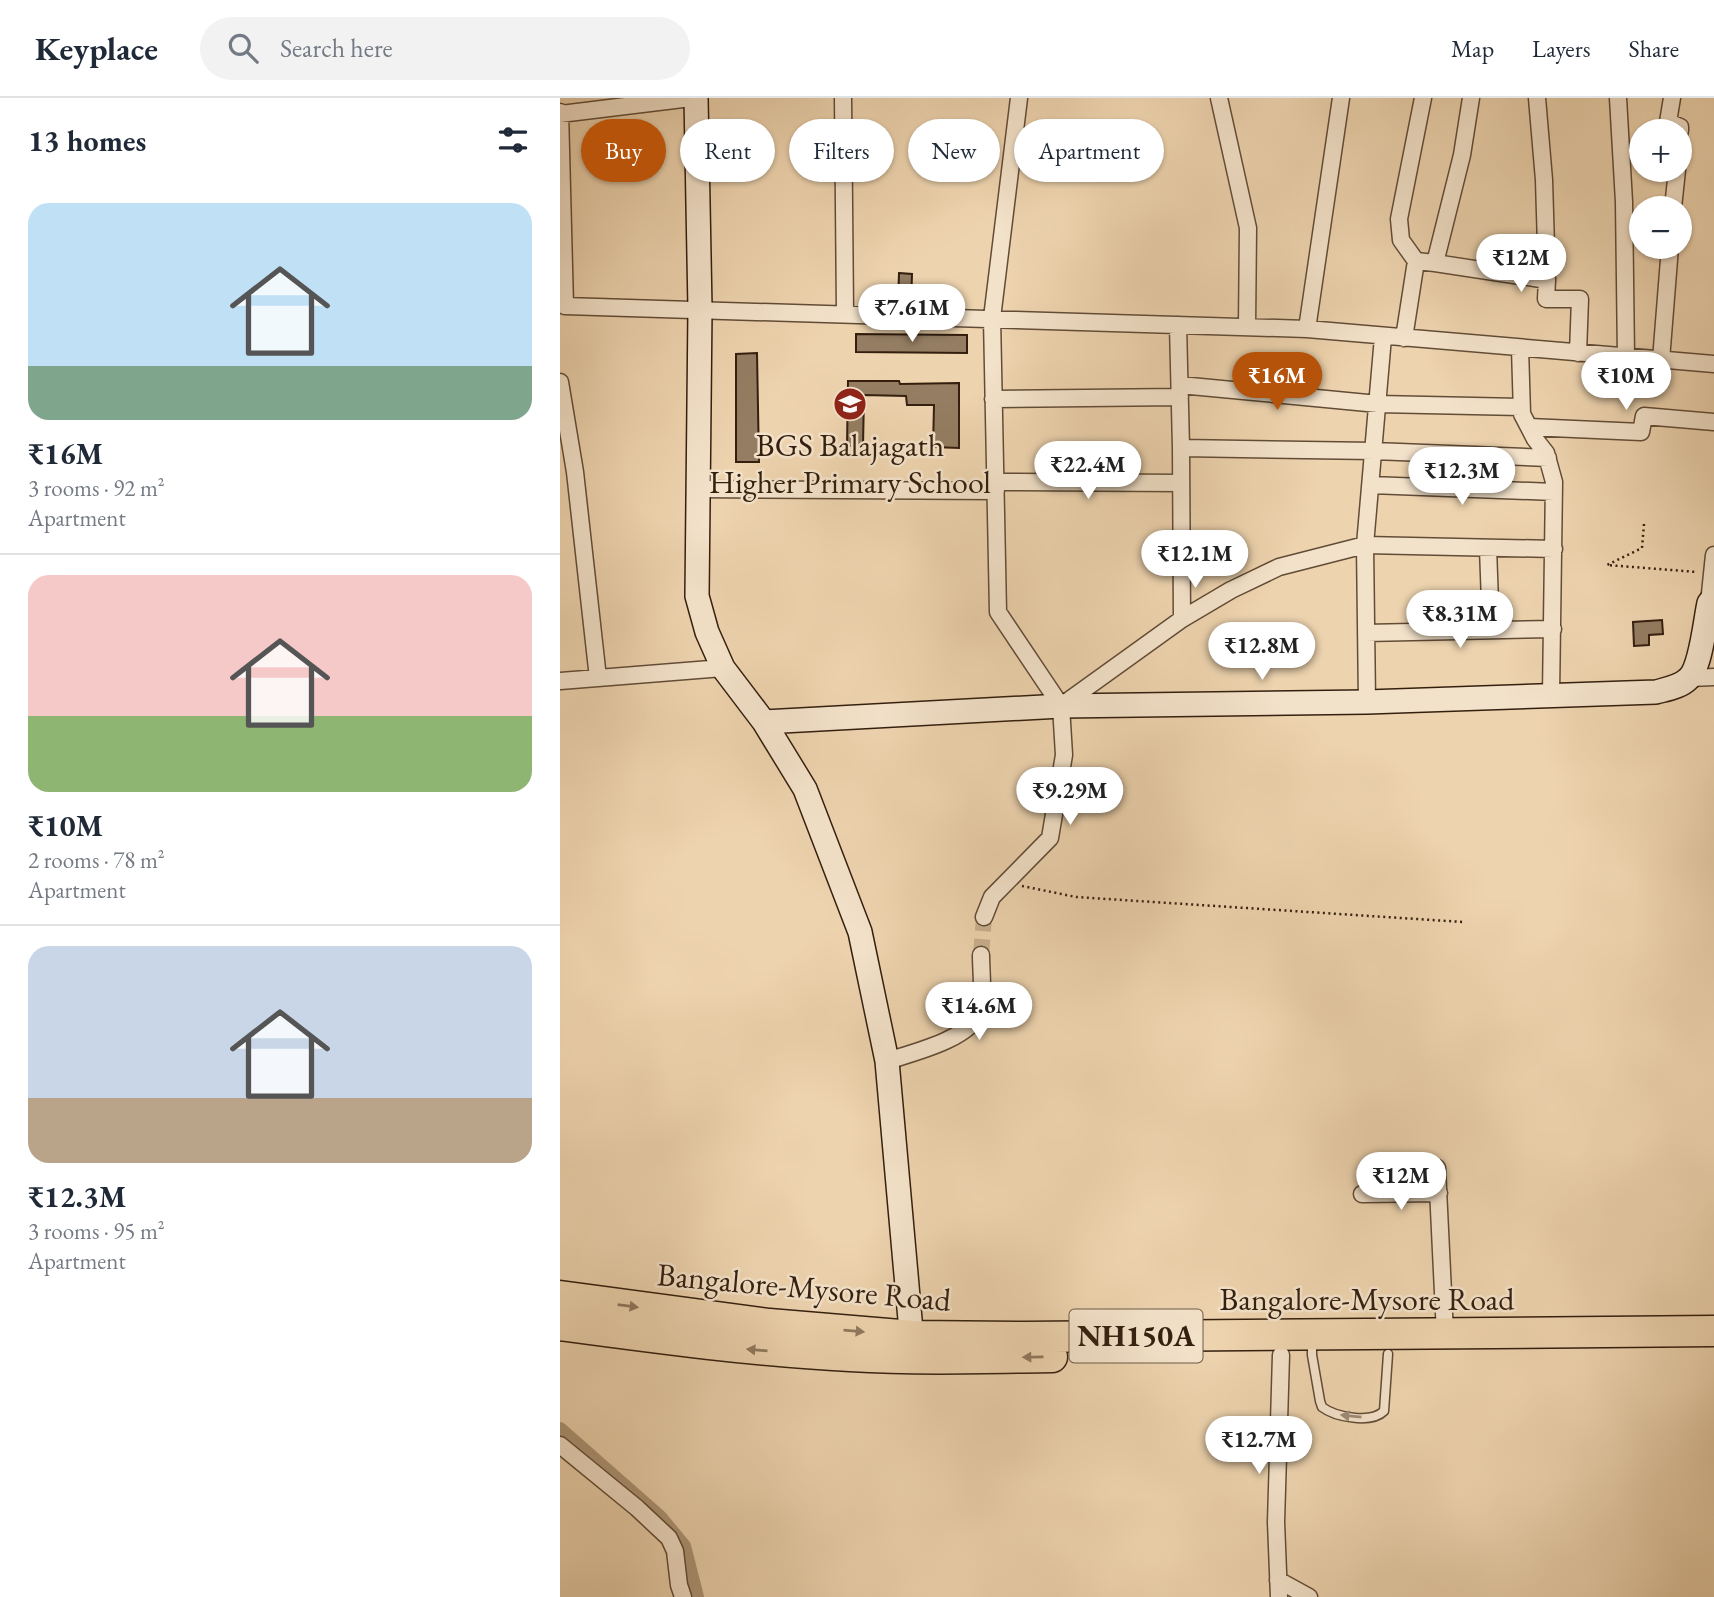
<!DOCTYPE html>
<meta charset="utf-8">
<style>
:root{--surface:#fff;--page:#f2f2f3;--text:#1f2937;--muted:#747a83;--line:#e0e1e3;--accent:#b45309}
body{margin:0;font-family:"EB Garamond",serif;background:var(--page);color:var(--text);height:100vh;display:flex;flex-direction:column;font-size:26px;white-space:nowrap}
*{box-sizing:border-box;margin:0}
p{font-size:23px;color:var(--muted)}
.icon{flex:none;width:38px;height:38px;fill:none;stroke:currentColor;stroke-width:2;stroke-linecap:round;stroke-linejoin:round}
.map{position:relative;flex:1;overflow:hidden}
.details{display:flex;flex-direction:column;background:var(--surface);width:560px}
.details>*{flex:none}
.guide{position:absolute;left:21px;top:21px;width:665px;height:63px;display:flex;gap:14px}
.controls{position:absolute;left:1069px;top:21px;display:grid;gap:14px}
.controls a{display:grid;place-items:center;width:63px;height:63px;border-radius:50%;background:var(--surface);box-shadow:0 2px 5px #0004;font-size:35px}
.price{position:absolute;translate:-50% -60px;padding:0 16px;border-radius:24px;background:#fff;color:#222;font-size:23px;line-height:46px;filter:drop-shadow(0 2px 4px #0008)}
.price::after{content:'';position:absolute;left:50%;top:42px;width:21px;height:16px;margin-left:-10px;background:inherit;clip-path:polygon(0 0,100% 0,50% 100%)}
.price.active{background:var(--accent);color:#fff}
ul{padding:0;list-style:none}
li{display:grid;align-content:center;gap:14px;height:371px;padding:0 28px}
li+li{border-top:2px solid var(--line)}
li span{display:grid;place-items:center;height:217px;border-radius:21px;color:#555}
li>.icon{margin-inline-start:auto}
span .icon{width:126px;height:126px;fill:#fffc;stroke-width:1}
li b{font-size:30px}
h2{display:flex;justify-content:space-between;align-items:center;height:84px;padding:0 28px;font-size:30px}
.chip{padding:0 24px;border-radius:32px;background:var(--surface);box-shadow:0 2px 5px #0004;font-size:24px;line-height:63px}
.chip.active{background:var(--accent);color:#fff}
header{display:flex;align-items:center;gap:42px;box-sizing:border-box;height:98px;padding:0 35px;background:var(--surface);border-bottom:2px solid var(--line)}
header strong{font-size:33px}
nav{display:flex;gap:38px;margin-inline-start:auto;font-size:24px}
.search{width:490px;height:63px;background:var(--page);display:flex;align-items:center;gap:18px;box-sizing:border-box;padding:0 24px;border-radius:38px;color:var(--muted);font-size:26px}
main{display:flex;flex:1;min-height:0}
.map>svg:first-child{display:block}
</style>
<header>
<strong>Keyplace</strong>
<div class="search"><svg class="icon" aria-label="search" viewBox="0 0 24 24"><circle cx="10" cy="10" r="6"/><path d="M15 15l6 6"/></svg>Search here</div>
<nav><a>Map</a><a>Layers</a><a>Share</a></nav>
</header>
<main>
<section class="details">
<h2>13 homes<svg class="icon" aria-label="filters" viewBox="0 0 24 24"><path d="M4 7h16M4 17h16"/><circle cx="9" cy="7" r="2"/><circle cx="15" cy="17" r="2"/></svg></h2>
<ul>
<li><span style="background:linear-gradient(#bfe0f5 75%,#7fa58c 0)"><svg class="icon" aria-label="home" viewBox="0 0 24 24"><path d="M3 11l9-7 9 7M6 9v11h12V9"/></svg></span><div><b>₹16M</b><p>3 rooms · 92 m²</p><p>Apartment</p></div></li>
<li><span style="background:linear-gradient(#f6c9c9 65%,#8fb573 0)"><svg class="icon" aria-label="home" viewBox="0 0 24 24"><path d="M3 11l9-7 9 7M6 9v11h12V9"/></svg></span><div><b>₹10M</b><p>2 rooms · 78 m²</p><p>Apartment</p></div></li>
<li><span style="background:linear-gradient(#c9d6e8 70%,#b9a48a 0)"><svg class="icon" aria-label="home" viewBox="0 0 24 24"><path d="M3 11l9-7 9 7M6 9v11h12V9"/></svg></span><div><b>₹12.3M</b><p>3 rooms · 95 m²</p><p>Apartment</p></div></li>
</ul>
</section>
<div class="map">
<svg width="1154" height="1499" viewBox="0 0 1154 1499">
<rect width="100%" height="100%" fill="#edd3ae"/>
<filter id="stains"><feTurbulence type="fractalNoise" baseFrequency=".00286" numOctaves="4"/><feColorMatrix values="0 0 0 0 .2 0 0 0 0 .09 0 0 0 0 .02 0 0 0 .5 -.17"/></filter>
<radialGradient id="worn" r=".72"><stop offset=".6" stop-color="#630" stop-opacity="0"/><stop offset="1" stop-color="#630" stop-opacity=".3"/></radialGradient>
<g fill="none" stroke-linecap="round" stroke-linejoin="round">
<path stroke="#ae9678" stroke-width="14" d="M 0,1331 L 100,1419 L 124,1448 L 137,1499"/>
</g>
<path fill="#947d62" stroke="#341f0f" stroke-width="2" d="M 339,175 L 352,176 L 351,208 L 338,207 Z
M 296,236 L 407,237 L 407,255 L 296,254 Z
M 197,255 L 199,364 L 176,364 L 176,256 Z
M 288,283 L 339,283 L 340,286 L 399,285 L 399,350 L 373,349 L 374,307 L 347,307 L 346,298 L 304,297 L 303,348 L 287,348 Z
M 1102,522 L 1103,536 L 1089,537 L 1089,547 L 1074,548 L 1073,524 Z"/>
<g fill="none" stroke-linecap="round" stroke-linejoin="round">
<path stroke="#c8af8e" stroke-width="16" stroke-dasharray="16 8" stroke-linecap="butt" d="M 421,857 L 424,819"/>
<defs>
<path id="lane" d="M 752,1243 L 752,1257 L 760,1303 L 762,1309 C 775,1319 811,1326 824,1313 L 828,1256"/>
<path id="street" d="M 283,0 L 285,215
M 659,0 L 688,130 L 687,229
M 977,0 L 984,82 L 987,182
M 1058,0 L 1064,104 L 1066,259
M 1112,0 L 1108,24 L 1120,29 L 1120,33
M 0,14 L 5,208
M 0,16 L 131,0
M 1113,110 L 1117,72
M 856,163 L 841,142 L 839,121 L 863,0
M 875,165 L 987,182 L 986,201 L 1020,201 L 1018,255
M 0,206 L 5,208 L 747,231 L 1154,266
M 618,227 L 621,350 L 622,521
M 747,231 L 781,0
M 844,240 L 856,163 L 875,165 L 902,57 L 911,0
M 960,250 L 962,316 L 975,341 L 986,355 L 994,384 L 991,597
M 1101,262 L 1110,149
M 0,284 L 15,374 L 38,580
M 620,287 L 818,306 L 961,309
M 433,301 L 620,299
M 969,329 L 1081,334 L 1084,318 L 1154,324
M 621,350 L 814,353 L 988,360
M 435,384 L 621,385
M 811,387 L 994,394
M 138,391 L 436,393
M 928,450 L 931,532
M 1149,505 L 1154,457
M 806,535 L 993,531
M 1130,580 L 1154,579
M 0,583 L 163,570
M 807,604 L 805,447 L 823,239
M 501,608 L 622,521 L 671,492 L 719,469 L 805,447 L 994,451
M 424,819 L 432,799 L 490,740 L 504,657 L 501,608 L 438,514 L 432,220 L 459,0
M 327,963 C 352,955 414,940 420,912 C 424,895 421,874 421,857
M 877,1070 L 885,1236
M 802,1096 L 879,1095
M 0,1347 L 77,1410 L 109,1440 L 115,1453 L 119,1487 L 123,1499
M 718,1482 L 749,1499
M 719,1499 L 716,1424 L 721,1257"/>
<path id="secondary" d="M 136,0 L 140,211 L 137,498 L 147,534 L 163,570 L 204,624 L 245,691 L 300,834 L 327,963 L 353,1255
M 204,624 L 501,608 L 807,604 L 1096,594 C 1107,591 1120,589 1128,581 C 1141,570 1145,523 1149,505 L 1154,499"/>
<path id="highway" d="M 0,1198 L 209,1226 L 352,1238 L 466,1239 L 1154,1233
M 0,1227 C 97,1240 193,1253 290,1258 C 358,1262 425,1260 492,1259"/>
</defs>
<use href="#lane" stroke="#624c37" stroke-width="11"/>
<use href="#street" stroke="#624c37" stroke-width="19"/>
<use href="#secondary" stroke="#341f0f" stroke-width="26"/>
<use href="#highway" stroke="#341f0f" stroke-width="33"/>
<path stroke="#341f0f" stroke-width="2.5" stroke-dasharray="2 3.5" stroke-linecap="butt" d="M 1084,426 L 1082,450 L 1047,467 L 1137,474
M 462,788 L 516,799 L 903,824"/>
<use href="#lane" stroke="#f3e2ca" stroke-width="8"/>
<use href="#street" stroke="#f3e2ca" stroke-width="16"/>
<use href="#secondary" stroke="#f3e2ca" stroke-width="23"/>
<use href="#highway" stroke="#edd3ae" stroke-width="30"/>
</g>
<defs><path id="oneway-solid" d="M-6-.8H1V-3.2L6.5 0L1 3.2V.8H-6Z" transform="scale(1.75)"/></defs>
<g fill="#90795e">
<use href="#oneway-solid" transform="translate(68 1208) rotate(7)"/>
<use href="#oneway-solid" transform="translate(294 1233) rotate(5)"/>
<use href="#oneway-solid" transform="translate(197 1252) rotate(-175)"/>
<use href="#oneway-solid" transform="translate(473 1259) rotate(179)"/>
</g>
<use fill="#9d8a76" href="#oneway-solid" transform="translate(791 1318) rotate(-174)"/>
<defs>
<symbol id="school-disc" viewBox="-11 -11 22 22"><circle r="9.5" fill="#8f2418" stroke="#f3e2ca"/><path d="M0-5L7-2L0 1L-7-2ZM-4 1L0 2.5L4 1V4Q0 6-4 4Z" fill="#fff"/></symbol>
</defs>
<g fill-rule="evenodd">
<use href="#school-disc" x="271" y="287" width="38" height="38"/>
</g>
<g text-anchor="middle" stroke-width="5" stroke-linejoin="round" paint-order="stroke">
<rect fill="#f3e2ca" stroke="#6d5a47" stroke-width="2" x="509.5" y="1211.5" width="133" height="53" rx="5"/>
<g font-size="30" font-weight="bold" fill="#341f0f">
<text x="576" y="1248">NH150A</text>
</g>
<g font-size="32" fill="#341f0f" stroke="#f3e2ca">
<text x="290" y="358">BGS Balajagath<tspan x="290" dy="37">Higher Primary School</tspan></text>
</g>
<g font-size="32" fill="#341f0f" stroke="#f3e2ca">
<text transform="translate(244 1189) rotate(5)" y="11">Bangalore-Mysore Road</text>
<text x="807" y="1212">Bangalore-Mysore Road</text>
</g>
</g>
<rect width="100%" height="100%" filter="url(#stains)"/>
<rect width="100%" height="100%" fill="url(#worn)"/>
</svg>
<div class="controls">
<a>+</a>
<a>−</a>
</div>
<b class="price" style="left:961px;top:196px">₹12M</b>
<b class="price" style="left:352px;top:246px">₹7.61M</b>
<b class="price active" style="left:717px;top:314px">₹16M</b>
<b class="price" style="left:1066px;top:314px">₹10M</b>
<b class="price" style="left:528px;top:403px">₹22.4M</b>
<b class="price" style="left:902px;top:409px">₹12.3M</b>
<b class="price" style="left:635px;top:492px">₹12.1M</b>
<b class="price" style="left:900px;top:552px">₹8.31M</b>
<b class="price" style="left:702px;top:584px">₹12.8M</b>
<b class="price" style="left:510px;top:729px">₹9.29M</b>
<b class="price" style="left:419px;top:944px">₹14.6M</b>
<b class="price" style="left:841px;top:1114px">₹12M</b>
<b class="price" style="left:699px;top:1378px">₹12.7M</b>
<div class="guide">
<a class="chip active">Buy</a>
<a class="chip">Rent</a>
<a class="chip">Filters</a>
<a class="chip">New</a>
<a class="chip">Apartment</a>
</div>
</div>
</main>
